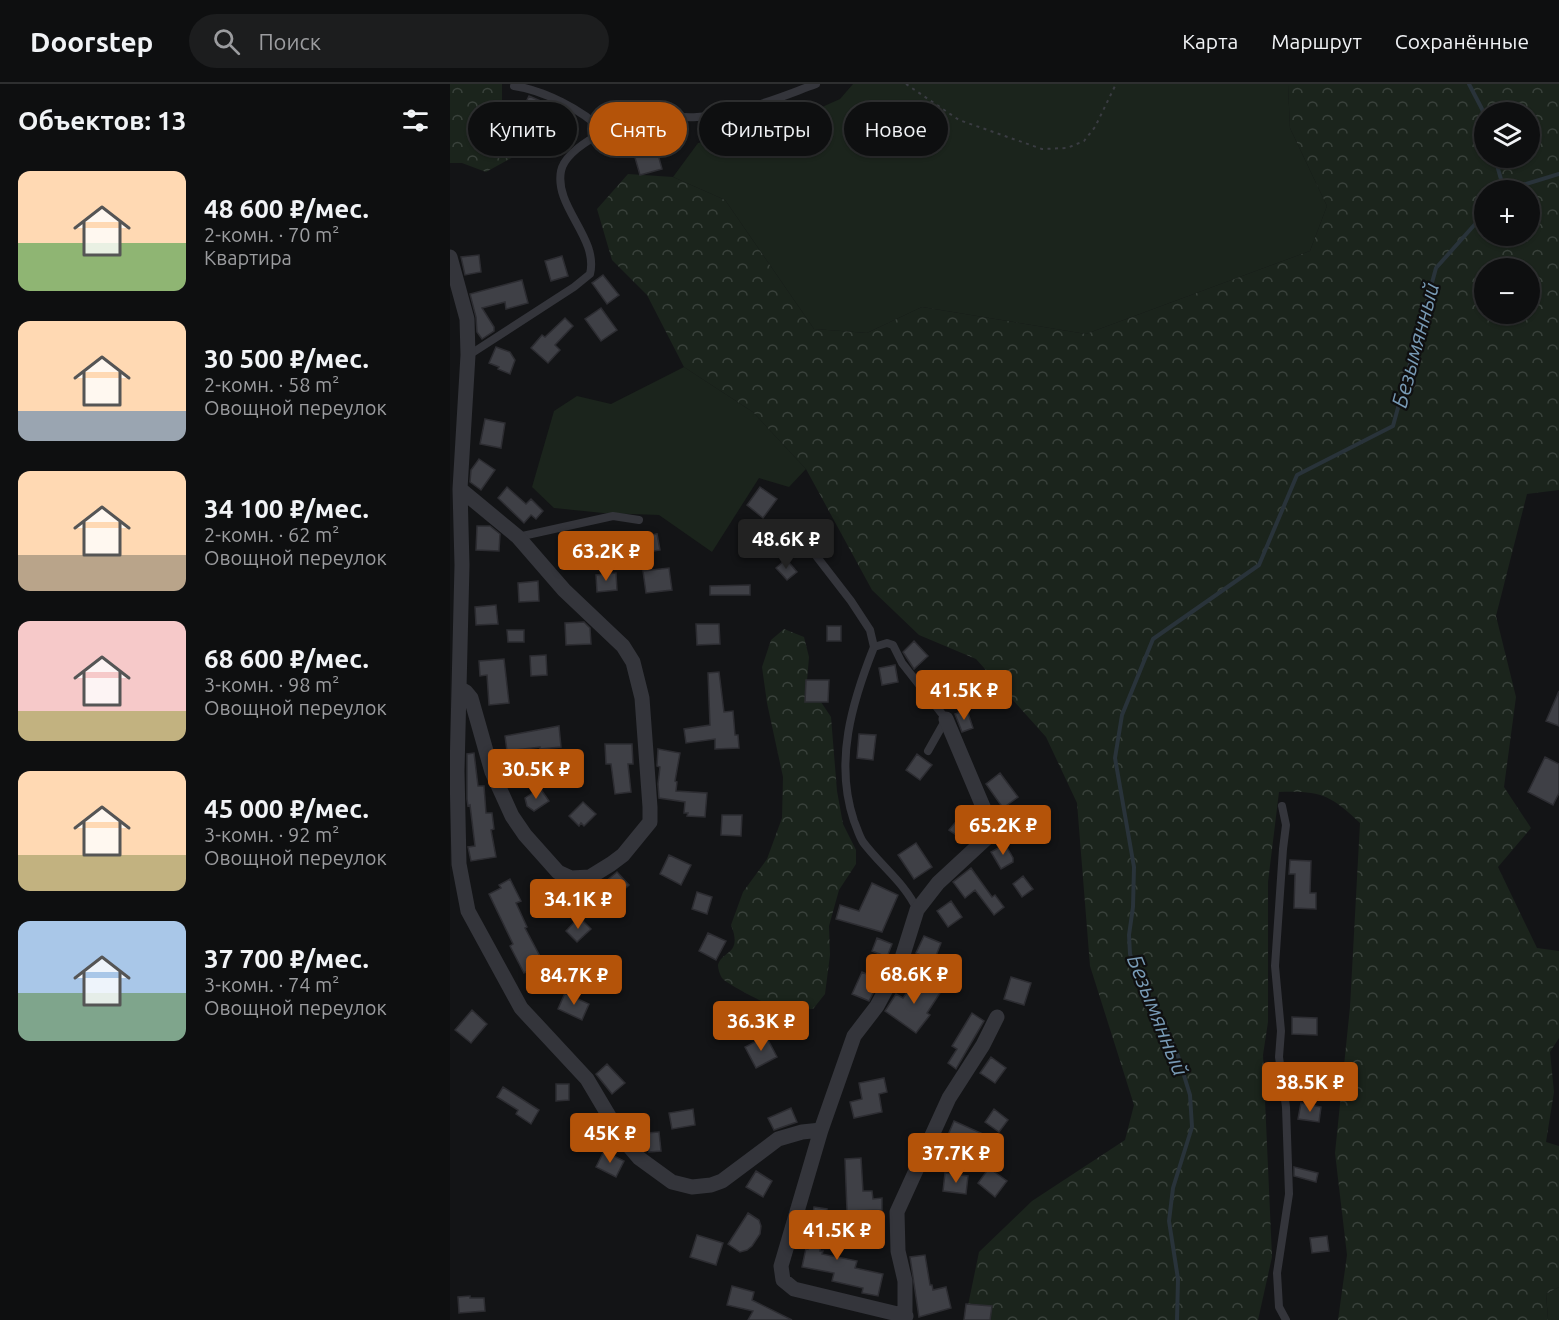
<!DOCTYPE html>
<html lang="ru">
<meta charset="utf-8">
<style>
:root{--surface:#0e0f10;--page:#1c1d1e;--text:#f1f3f6;--muted:#9b9c9f;--line:#2e2f30;--accent:#b45309}
body{margin:0;font-family:Ubuntu,sans-serif;background:var(--page);color:var(--text);height:100vh;display:flex;flex-direction:column;font-size:22px;white-space:nowrap}
*{box-sizing:border-box;margin:0}
p{font-size:20px;color:var(--muted)}
.icon{flex:none;width:33px;height:33px;fill:none;stroke:currentColor;stroke-width:2;stroke-linecap:round;stroke-linejoin:round}
.map{position:relative;flex:1;overflow:hidden}
.sheet{display:flex;flex-direction:column;background:var(--surface);width:450px}
.sheet>*{flex:none}
.top-card{position:absolute;left:18px;top:18px;width:570px;height:54px;display:flex;gap:12px}
.tools{position:absolute;left:1024px;top:18px;display:grid;gap:12px}
.tools a{display:grid;place-items:center;width:66px;height:66px;border-radius:50%;background:var(--surface);box-shadow:0 2px 4px #0004,0 0 0 2px var(--line);font-size:30px}
.price{position:absolute;translate:-50% -51px;padding:0 14px;border-radius:6px;background:var(--accent);color:#fff;font-size:20px;line-height:39px;filter:drop-shadow(0 2px 3px #0008)}
.price::after{content:'';position:absolute;left:50%;top:36px;width:18px;height:14px;margin-left:-9px;background:inherit;clip-path:polygon(0 0,100% 0,50% 100%)}
.price.current{background:#222;color:#fff}
ul{padding:0;list-style:none}
li{display:flex;align-items:center;gap:18px;height:150px;padding:0 18px}
li span{display:grid;place-items:center;flex:none;width:168px;height:120px;border-radius:12px;color:#555}
li>.icon{margin-inline-start:auto}
span .icon{width:72px;height:72px;fill:#fffc;stroke-width:1}
li b{font-size:26px}
h2{display:flex;justify-content:space-between;align-items:center;height:72px;padding:0 18px;font-size:26px}
.pill{padding:0 21px;border-radius:27px;background:var(--surface);box-shadow:0 2px 4px #0004,0 0 0 2px var(--line);font-size:21px;line-height:54px}
.pill.current{background:var(--accent);color:#fff}
header{display:flex;align-items:center;gap:36px;box-sizing:border-box;height:84px;padding:0 30px;background:var(--surface);border-bottom:2px solid var(--line)}
header strong{font-size:28px}
nav{display:flex;gap:33px;margin-inline-start:auto;font-size:21px}
.search{width:420px;height:54px;background:var(--page);display:flex;align-items:center;gap:15px;box-sizing:border-box;padding:0 21px;border-radius:33px;color:var(--muted);font-size:22px}
main{display:flex;flex:1;min-height:0}
.map>svg:first-child{display:block}
</style>
<header>
<strong>Doorstep</strong>
<div class="search"><svg class="icon" aria-label="search" viewBox="0 0 24 24"><circle cx="10" cy="10" r="6"/><path d="M15 15l6 6"/></svg>Поиск</div>
<nav><a>Карта</a><a>Маршрут</a><a>Сохранённые</a></nav>
</header>
<main>
<section class="sheet">
<h2>Объектов: 13<svg class="icon" aria-label="filters" viewBox="0 0 24 24"><path d="M4 7h16M4 17h16"/><circle cx="9" cy="7" r="2"/><circle cx="15" cy="17" r="2"/></svg></h2>
<ul>
<li><span style="background:linear-gradient(#ffd9b3 60%,#8fb573 0)"><svg class="icon" aria-label="home" viewBox="0 0 24 24"><path d="M3 11l9-7 9 7M6 9v11h12V9"/></svg></span><div><b>48 600 ₽/мес.</b><p>2-комн. · 70 m²</p><p>Квартира</p></div></li>
<li><span style="background:linear-gradient(#ffd9b3 75%,#9aa5b1 0)"><svg class="icon" aria-label="home" viewBox="0 0 24 24"><path d="M3 11l9-7 9 7M6 9v11h12V9"/></svg></span><div><b>30 500 ₽/мес.</b><p>2-комн. · 58 m²</p><p>Овощной переулок</p></div></li>
<li><span style="background:linear-gradient(#ffd9b3 70%,#b9a48a 0)"><svg class="icon" aria-label="home" viewBox="0 0 24 24"><path d="M3 11l9-7 9 7M6 9v11h12V9"/></svg></span><div><b>34 100 ₽/мес.</b><p>2-комн. · 62 m²</p><p>Овощной переулок</p></div></li>
<li><span style="background:linear-gradient(#f6c9c9 75%,#c2b280 0)"><svg class="icon" aria-label="home" viewBox="0 0 24 24"><path d="M3 11l9-7 9 7M6 9v11h12V9"/></svg></span><div><b>68 600 ₽/мес.</b><p>3-комн. · 98 m²</p><p>Овощной переулок</p></div></li>
<li><span style="background:linear-gradient(#ffd9b3 70%,#c2b280 0)"><svg class="icon" aria-label="home" viewBox="0 0 24 24"><path d="M3 11l9-7 9 7M6 9v11h12V9"/></svg></span><div><b>45 000 ₽/мес.</b><p>3-комн. · 92 m²</p><p>Овощной переулок</p></div></li>
<li><span style="background:linear-gradient(#a9c7e8 60%,#7fa58c 0)"><svg class="icon" aria-label="home" viewBox="0 0 24 24"><path d="M3 11l9-7 9 7M6 9v11h12V9"/></svg></span><div><b>37 700 ₽/мес.</b><p>3-комн. · 74 m²</p><p>Овощной переулок</p></div></li>
</ul>
</section>
<div class="map">
<svg width="1109" height="1236" viewBox="0 0 1109 1236">
<defs>
<pattern id="forest-crowns" width="20" height="18" patternUnits="userSpaceOnUse" patternTransform="scale(1.5)"><rect width="20" height="18" fill="#1b241c"/><path d="M2 6a3 3 0 1 1 6 0M12 15a3 3 0 1 1 6 0" fill="none" stroke="#39413b"/></pattern>
</defs>
<rect width="100%" height="100%" fill="#131416"/>
<path fill="#1b241c" d="M 403,0 L 838,0 L 840,44 L 877,122 L 860,167 L 636,250 L 472,223 L 417,249 L 364,245 L 275,116 L 223,93 L 248,59 L 334,40 L 390,15 Z
M 234,283 L 303,328 L 356,385 L 339,403 L 309,394 L 262,468 L 209,431 L 153,429 L 104,424 L 82,403 L 104,327 L 127,312 L 161,320 Z
M 1109,1203 L 1109,1236 L 1098,1236 L 1096,1210 Z"/>
<path fill="url(#forest-crowns)" fill-rule="evenodd" d="M 0,0 L 52,0 L 52,22 L 73,60 L 67,71 L 36,88 L 12,79 L 0,79 Z
M 838,0 L 1109,0 L 1109,406 L 1077,410 L 1046,532 L 1066,613 L 1054,703 L 1081,744 L 1048,783 L 1087,864 L 1109,867 L 1109,954 L 1100,968 L 1104,1008 L 1096,1058 L 1109,1062 L 1109,1203 L 1096,1210 L 1098,1236 L 888,1236 L 897,1171 L 885,1069 L 900,923 L 910,739 C 879,710 871,707 829,708 L 818,798 L 818,938 L 813,971 L 822,1173 L 808,1236 L 515,1236 L 529,1168 L 582,1117 L 675,1056 L 684,1021 L 640,882 L 627,719 L 596,653 L 526,575 L 469,551 L 422,506 L 356,385 L 303,328 L 234,283 L 197,211 L 162,176 L 147,125 L 178,90 L 223,93 L 275,116 L 364,245 L 417,249 L 472,223 L 636,250 L 860,167 L 877,122 L 840,44 ZM 1035,28 L 1080,28 L 1080,74 L 1035,74 ZM 1035,106 L 1080,106 L 1080,152 L 1035,152 ZM 1035,184 L 1080,184 L 1080,230 L 1035,230 Z
M 334,545 L 354,553 L 359,573 L 357,597 L 381,633 L 387,707 L 393,740 L 406,766 L 406,780 L 389,806 L 379,842 L 380,871 L 375,910 L 363,925 C 353,925 339,927 330,925 C 320,922 278,901 272,894 C 270,891 268,885 268,881 C 272,866 293,871 281,841 L 293,808 L 317,775 L 332,734 L 333,693 L 317,619 L 312,583 L 321,556 Z"/>
<g fill="none" stroke-linecap="round" stroke-linejoin="round">
<path stroke="#29333a" stroke-width="4" d="M 1019,0 L 1032,25 L 1035,35
M 1045,74 L 1054,106
M 1056,106 L 1109,90
M 727,1236 L 728,1195 L 719,1137 L 723,1104 L 742,1043 L 740,1011 L 728,972 L 712,935 L 692,901 L 680,870 L 679,851 L 683,823 L 684,783 L 665,674 L 672,631 L 703,555 L 809,481 L 847,391 L 943,342 L 986,184 L 1035,129"/>
</g>
<path fill="#3f4046" stroke="#2d2d32" stroke-width="1.5" d="M 79,12 L 95,19 L 85,42 L 68,34 Z
M 206,63 L 212,85 L 190,91 L 184,70 Z
M 29,171 L 31,188 L 15,191 L 11,173 Z
M 112,172 L 118,192 L 101,197 L 95,177 Z
M 153,191 L 169,211 L 157,220 L 142,199 Z
M 72,196 L 78,219 L 56,225 L 55,218 L 32,224 L 44,243 L 44,247 L 32,255 L 27,248 L 26,233 L 20,210 Z
M 151,224 L 167,246 L 151,257 L 135,235 Z
M 115,234 L 123,242 L 105,261 L 110,266 L 98,279 L 81,264 L 92,251 L 95,253 Z
M 46,263 L 60,268 L 65,276 L 60,290 L 48,285 L 49,283 L 39,279 Z
M 35,335 L 55,339 L 51,364 L 30,360 Z
M 29,375 L 45,386 L 31,406 L 20,398 L 21,386 Z
M 57,403 L 76,420 L 81,415 L 93,427 L 86,435 L 81,431 L 74,439 L 48,414 Z
M 310,403 L 327,415 L 313,434 L 297,421 Z
M 311,439 L 313,457 L 300,458 L 298,441 Z
M 27,442 L 40,442 L 50,450 L 49,467 L 26,466 Z
M 207,450 L 210,466 L 171,473 L 168,458 Z
M 336,475 L 347,488 L 337,496 L 326,484 Z
M 219,484 L 222,506 L 196,509 L 193,487 Z
M 166,489 L 167,506 L 147,508 L 146,491 Z
M 88,497 L 89,517 L 69,518 L 68,499 Z
M 300,501 L 300,511 L 260,511 L 260,502 Z
M 46,521 L 48,540 L 26,541 L 25,523 Z
M 134,538 L 140,544 L 141,560 L 116,561 L 115,539 Z
M 246,540 L 269,540 L 270,560 L 247,561 Z
M 377,542 L 391,542 L 391,557 L 377,557 Z
M 57,546 L 74,546 L 74,558 L 58,558 Z
M 464,557 L 478,572 L 464,585 L 453,568 Z
M 96,571 L 97,591 L 81,592 L 80,572 Z
M 54,575 L 59,619 L 39,621 L 37,591 L 30,592 L 29,577 Z
M 445,581 L 448,598 L 432,601 L 429,584 Z
M 269,588 L 274,628 L 283,627 L 285,651 L 288,651 L 289,664 L 265,665 L 265,655 L 236,659 L 234,645 L 260,641 L 258,589 Z
M 356,596 L 379,596 L 378,618 L 355,618 Z
M 1109,607 L 1109,642 L 1096,637 Z
M 517,626 L 523,644 L 512,648 L 505,630 Z
M 109,642 L 111,663 L 90,665 L 90,663 L 57,667 L 55,652 Z
M 409,650 L 426,651 L 423,676 L 407,674 Z
M 155,660 L 182,660 L 183,680 L 178,680 L 181,708 L 165,710 L 161,680 L 156,680 Z
M 208,665 L 230,669 L 225,697 L 227,698 L 226,707 L 257,709 L 255,733 L 237,732 L 238,729 L 234,729 L 235,718 L 209,714 L 208,700 L 210,683 L 207,682 Z
M 24,669 L 28,702 L 34,702 L 36,729 L 42,729 L 44,745 L 41,746 L 46,773 L 21,777 L 18,763 L 25,762 L 20,721 L 18,722 L 17,715 L 17,670 Z
M 467,670 L 482,681 L 470,696 L 456,686 Z
M 1095,673 L 1109,680 L 1109,709 L 1103,721 L 1078,708 Z
M 550,689 L 568,713 L 553,724 L 536,700 Z
M 90,704 L 99,717 L 84,727 L 77,722 L 75,714 Z
M 133,718 L 146,730 L 134,742 L 131,739 L 129,742 L 119,732 Z
M 513,729 L 528,740 L 515,757 L 499,746 Z
M 272,731 L 292,731 L 291,752 L 271,751 Z
M 466,759 L 482,783 L 464,795 L 448,771 Z
M 555,760 L 563,774 L 563,778 L 551,785 L 541,768 Z
M 219,771 L 241,781 L 231,801 L 210,790 Z
M 840,776 L 861,777 L 860,809 L 866,809 L 866,825 L 844,824 L 845,790 L 839,790 Z
M 521,784 L 542,813 L 545,811 L 554,823 L 544,831 L 525,806 L 515,814 L 503,798 Z
M 167,788 L 179,801 L 162,817 L 158,813 L 143,827 L 132,817 L 148,802 L 149,803 Z
M 573,792 L 583,805 L 572,813 L 563,800 Z
M 60,795 L 71,817 L 66,819 L 77,843 L 75,844 L 93,878 L 74,889 L 60,862 L 63,860 L 39,810 L 51,804 L 49,801 Z
M 422,799 L 448,811 L 432,848 L 386,835 L 390,821 L 409,827 Z
M 247,808 L 262,813 L 257,830 L 242,825 Z
M 501,817 L 512,833 L 498,843 L 487,827 Z
M 129,833 L 141,845 L 127,858 L 116,847 Z
M 258,849 L 276,857 L 266,876 L 249,867 Z
M 474,852 L 491,859 L 484,877 L 466,869 Z
M 427,854 L 442,860 L 437,873 L 422,867 Z
M 412,888 L 430,896 L 419,917 L 402,910 Z
M 468,893 L 490,909 L 477,929 L 480,931 L 466,949 L 435,927 L 446,910 L 453,914 Z
M 561,893 L 581,899 L 574,921 L 554,915 Z
M 115,909 L 139,920 L 132,936 L 108,925 Z
M 22,926 L 37,940 L 21,959 L 5,946 Z
M 522,929 L 534,937 L 506,985 L 498,979 L 507,965 L 502,962 Z
M 842,933 L 867,934 L 867,951 L 842,950 Z
M 316,952 L 327,973 L 306,984 L 295,963 Z
M 541,973 L 556,984 L 545,999 L 530,989 Z
M 157,980 L 175,999 L 162,1010 L 146,990 Z
M 862,988 L 879,989 L 878,1004 L 861,1003 Z
M 434,994 L 437,1008 L 429,1010 L 432,1028 L 404,1034 L 400,1018 L 412,1015 L 409,999 Z
M 106,1000 L 119,1000 L 119,1016 L 106,1017 Z
M 53,1003 L 89,1026 L 81,1040 L 66,1030 L 68,1026 L 47,1013 Z
M 851,1019 L 871,1023 L 869,1038 L 848,1035 Z
M 341,1024 L 347,1038 L 324,1046 L 318,1034 Z
M 243,1025 L 245,1041 L 222,1045 L 219,1029 Z
M 544,1025 L 558,1036 L 549,1048 L 535,1038 Z
M 504,1037 L 533,1050 L 525,1065 L 512,1057 L 509,1064 L 495,1058 Z
M 209,1048 L 211,1067 L 199,1068 L 196,1049 Z
M 154,1067 L 174,1077 L 166,1093 L 146,1083 Z
M 411,1074 L 413,1107 L 422,1107 L 423,1115 L 432,1114 L 432,1126 L 397,1127 L 395,1075 Z
M 844,1083 L 868,1089 L 866,1098 L 844,1092 Z
M 539,1084 L 557,1097 L 545,1113 L 528,1099 Z
M 306,1087 L 322,1097 L 313,1113 L 296,1103 Z
M 495,1089 L 518,1092 L 516,1110 L 493,1107 Z
M 364,1123 L 377,1125 L 370,1167 L 373,1167 L 372,1170 L 407,1177 L 405,1184 L 433,1190 L 428,1212 L 412,1209 L 413,1204 L 382,1197 L 384,1189 L 352,1183 L 356,1164 L 358,1165 Z
M 298,1129 L 309,1136 L 311,1142 L 310,1150 L 302,1162 L 297,1166 L 290,1168 L 278,1160 Z
M 247,1151 L 273,1159 L 266,1181 L 240,1173 Z
M 877,1152 L 879,1167 L 862,1169 L 860,1154 Z
M 475,1171 L 480,1201 L 482,1201 L 483,1206 L 496,1203 L 501,1224 L 469,1233 L 460,1173 Z
M 282,1202 L 304,1208 L 302,1216 L 342,1236 L 298,1236 L 303,1227 L 277,1221 Z
M 20,1212 L 20,1214 L 34,1214 L 35,1227 L 9,1229 L 8,1213 Z
M 516,1220 L 542,1222 L 540,1236 L 514,1236 Z"/>
<g fill="none" stroke-linecap="round" stroke-linejoin="round">
<path stroke="#3a3c42" stroke-width="2" stroke-dasharray="3 4.5" stroke-linecap="butt" d="M 456,0 L 509,36 L 592,65 L 617,64 L 634,57 L 645,43 L 666,0"/>
<path stroke="#34353b" stroke-width="8" d="M 64,2 C 93,6 133,26 153,47
M 19,271 L 124,203 L 140,190 C 149,154 104,123 111,87 C 116,62 174,35 197,33 C 213,31 231,34 247,33 C 263,32 282,28 297,24 C 320,18 344,8 366,0
M 350,451 L 401,517 L 420,546 L 424,563
M 68,453 L 163,432 L 189,436
M 832,722 L 836,741 L 833,765 L 825,882 L 831,947 L 829,973 L 836,1023 L 839,1110 L 827,1189 L 829,1223 L 836,1236
M 467,826 C 456,800 430,781 413,758 C 409,752 407,744 404,737 C 384,678 402,618 424,563 L 437,559 L 443,561 L 452,579 L 496,635 L 478,667"/>
<path stroke="#34353b" stroke-width="15" d="M 0,173 L 17,235 L 18,271 L 10,405 L 12,481 L 7,687 L 9,780 L 18,827 L 71,924 L 137,995 L 172,1054 L 189,1074 L 222,1098 L 242,1103 L 261,1101 L 272,1097 L 328,1055 L 352,1048 L 371,1046
M 9,604 L 16,608 L 21,614 L 42,688 L 62,732 L 75,751 L 108,788 L 121,794 L 140,793 L 161,780 L 173,771 L 200,738 L 200,723 L 192,614 L 183,578 L 173,562 L 114,506 L 68,453 L 10,405
M 456,1232 L 344,1205 L 333,1196 L 331,1182 L 371,1046 L 404,952 L 427,922 L 451,877 L 467,826 L 488,799 L 542,749 L 542,744 L 496,635
M 455,1236 L 455,1197 L 448,1167 L 447,1128 L 499,1014 L 533,961 L 547,933"/>
</g>
<g text-anchor="middle" stroke-width="4.5" stroke-linejoin="round" paint-order="stroke">
<g font-size="22" font-style="italic" fill="#789ab5" stroke="#0f0f10">
<text transform="translate(965 261) rotate(-75)" y="8">Безымянный</text>
<text transform="translate(708 931) rotate(68)" y="8">Безымянный</text>
</g>
</g>
</svg>
<div class="tools">
<a><svg class="icon" aria-label="layers" viewBox="0 0 24 24"><path d="M12 4l9 5-9 5-9-5zM3 14l9 5 9-5"/></svg></a>
<a>+</a>
<a>−</a>
</div>
<b class="price current" style="left:336px;top:486px">48.6K ₽</b>
<b class="price" style="left:156px;top:498px">63.2K ₽</b>
<b class="price" style="left:514px;top:637px">41.5K ₽</b>
<b class="price" style="left:86px;top:716px">30.5K ₽</b>
<b class="price" style="left:553px;top:772px">65.2K ₽</b>
<b class="price" style="left:128px;top:846px">34.1K ₽</b>
<b class="price" style="left:464px;top:921px">68.6K ₽</b>
<b class="price" style="left:124px;top:922px">84.7K ₽</b>
<b class="price" style="left:311px;top:968px">36.3K ₽</b>
<b class="price" style="left:860px;top:1029px">38.5K ₽</b>
<b class="price" style="left:160px;top:1080px">45K ₽</b>
<b class="price" style="left:506px;top:1100px">37.7K ₽</b>
<b class="price" style="left:387px;top:1177px">41.5K ₽</b>
<div class="top-card">
<a class="pill">Купить</a>
<a class="pill current">Снять</a>
<a class="pill">Фильтры</a>
<a class="pill">Новое</a>
</div>
</div>
</main>
